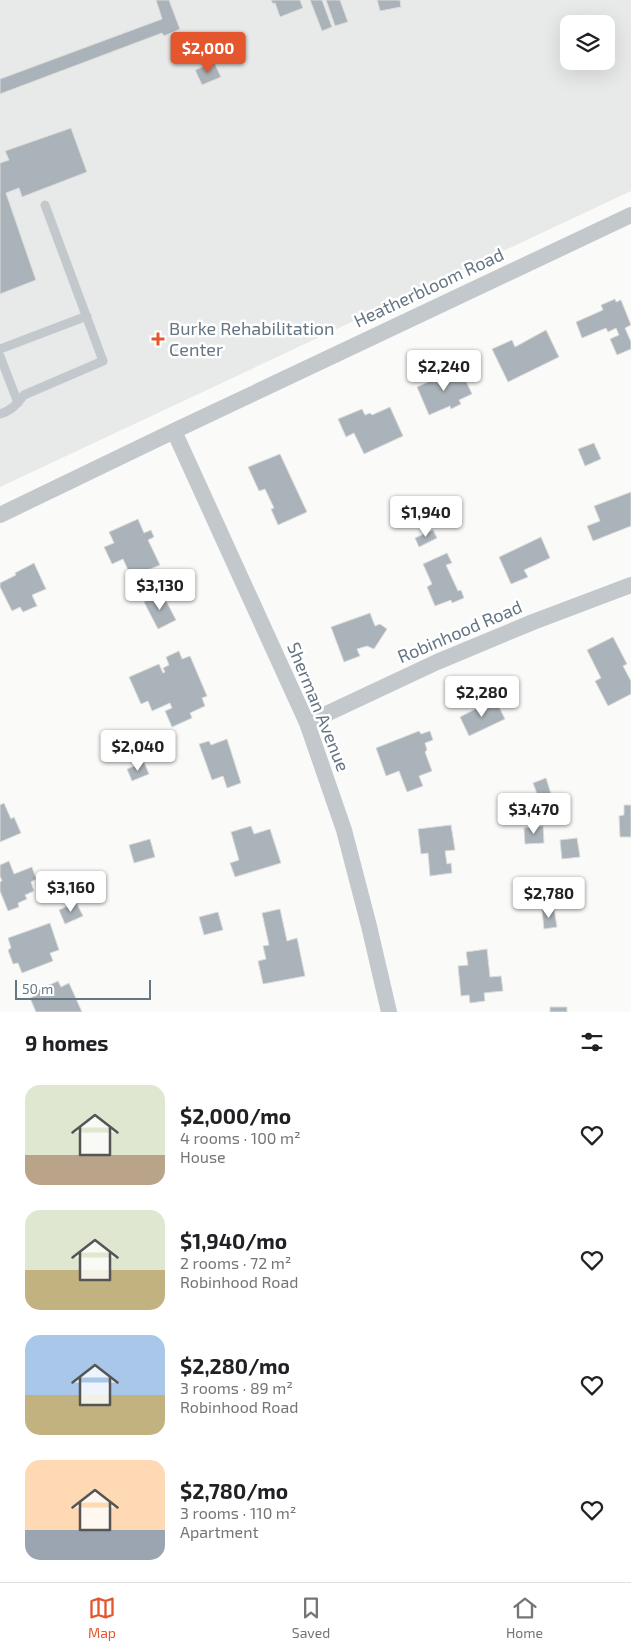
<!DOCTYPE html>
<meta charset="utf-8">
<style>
:root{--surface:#fff;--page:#f6f6f6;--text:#202124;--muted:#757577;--line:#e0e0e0;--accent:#e4572e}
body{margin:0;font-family:"Exo 2",sans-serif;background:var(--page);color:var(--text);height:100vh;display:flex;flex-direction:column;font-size:19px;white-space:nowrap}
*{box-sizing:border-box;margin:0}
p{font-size:16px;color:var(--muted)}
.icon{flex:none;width:28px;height:28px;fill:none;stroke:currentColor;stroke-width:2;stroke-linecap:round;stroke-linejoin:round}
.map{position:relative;height:1012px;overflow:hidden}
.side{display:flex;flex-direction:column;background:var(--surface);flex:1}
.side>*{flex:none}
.tools{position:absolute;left:560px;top:15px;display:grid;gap:10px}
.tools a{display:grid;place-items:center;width:55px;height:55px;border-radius:10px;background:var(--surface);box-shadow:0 5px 20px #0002;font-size:25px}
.scale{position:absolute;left:15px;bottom:12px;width:136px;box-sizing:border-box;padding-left:5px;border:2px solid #657683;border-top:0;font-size:14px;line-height:18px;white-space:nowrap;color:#657683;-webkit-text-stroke:4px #fff;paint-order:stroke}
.price{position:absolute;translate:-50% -42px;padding:0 11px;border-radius:5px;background:#fff;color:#222;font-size:16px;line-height:32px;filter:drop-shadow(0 1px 2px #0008)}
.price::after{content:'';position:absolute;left:50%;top:30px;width:15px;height:11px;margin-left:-8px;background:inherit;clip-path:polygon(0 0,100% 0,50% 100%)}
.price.selected{background:var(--accent);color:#fff}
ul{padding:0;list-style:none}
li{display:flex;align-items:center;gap:15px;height:125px;padding:0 25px}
li span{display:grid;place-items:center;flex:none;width:140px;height:100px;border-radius:15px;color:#555}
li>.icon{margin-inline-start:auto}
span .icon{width:60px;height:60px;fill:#fffc;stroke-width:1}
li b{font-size:21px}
h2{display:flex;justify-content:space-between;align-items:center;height:60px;padding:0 25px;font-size:21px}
.menu{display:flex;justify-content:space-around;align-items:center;height:70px;border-top:1px solid var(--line);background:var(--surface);font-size:14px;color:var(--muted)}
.menu a{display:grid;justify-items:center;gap:2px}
.menu .selected{color:var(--accent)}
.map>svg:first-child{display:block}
</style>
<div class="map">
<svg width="631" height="1012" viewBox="0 0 631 1012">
<rect width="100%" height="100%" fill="#fafaf8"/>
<path fill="#e8e9e9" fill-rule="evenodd" d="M 0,0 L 631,0 L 631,191 L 0,487 ZM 569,24 L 606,24 L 606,61 L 569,61 Z"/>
<path fill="#aab3b9" stroke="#dcdcda" d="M 156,0 L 169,0 L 180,29 L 164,36 L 162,33 L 0,94 L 0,79 L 162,19 Z
M 271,0 L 300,0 L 303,8 L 280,17 L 275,3 L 273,4 Z
M 310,0 L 322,0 L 332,27 L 322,31 Z
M 326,0 L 340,0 L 348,22 L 335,26 Z
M 377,0 L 400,0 L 401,7 L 380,11 Z
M 214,62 L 221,77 L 202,85 L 195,70 Z
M 71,128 L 87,172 L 22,197 L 19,188 L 6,193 L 36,280 L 0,294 L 0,163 L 9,160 L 5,151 Z
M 615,299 L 616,302 L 621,300 L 631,325 L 625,328 L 631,342 L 631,349 L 617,355 L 610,339 L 619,335 L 616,328 L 608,332 L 606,328 L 582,338 L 576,322 L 603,310 L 601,305 Z
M 546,330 L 559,357 L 508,382 L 492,349 L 512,340 L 515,347 Z
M 461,370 L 472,394 L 459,400 L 461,404 L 451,409 L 450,406 L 429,415 L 417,387 L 453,371 L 454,374 Z
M 390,407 L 403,436 L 364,454 L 354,433 L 346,437 L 338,419 L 362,409 L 365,415 L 370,413 L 372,415 Z
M 594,443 L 601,459 L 585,466 L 578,449 Z
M 280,454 L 307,512 L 278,525 L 271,509 L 274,508 L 265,489 L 259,491 L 248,467 Z
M 631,492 L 631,526 L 593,541 L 587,526 L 600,521 L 594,506 Z
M 138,519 L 144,533 L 151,530 L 154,537 L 148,540 L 160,565 L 145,571 L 150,581 L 136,587 L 123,559 L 112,564 L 104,547 L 114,543 L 109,532 Z
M 433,530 L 437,538 L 419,547 L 415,538 Z
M 541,537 L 550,558 L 524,570 L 528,577 L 511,584 L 499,557 Z
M 447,553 L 452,563 L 446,565 L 458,591 L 461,590 L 464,598 L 452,603 L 451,600 L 435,606 L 427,587 L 432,584 L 423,564 Z
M 34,563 L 46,589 L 32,595 L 37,606 L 23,612 L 20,607 L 12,611 L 0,587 L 0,583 L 16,575 L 15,573 Z
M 162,593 L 176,620 L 158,629 L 144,602 Z
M 370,613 L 375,626 L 380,624 L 387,629 L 374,649 L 367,646 L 357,649 L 360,656 L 344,662 L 331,627 Z
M 613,637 L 627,664 L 623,666 L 631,681 L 631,694 L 608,706 L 595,681 L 601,678 L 587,650 Z
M 179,651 L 182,659 L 190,656 L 207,696 L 202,698 L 205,706 L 190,713 L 192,718 L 172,727 L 165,711 L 172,708 L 170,703 L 152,711 L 148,701 L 141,704 L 129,677 L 159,664 L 163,673 L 165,672 L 163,668 L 169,665 L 166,657 Z
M 495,699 L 505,719 L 469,736 L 460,717 Z
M 419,731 L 421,734 L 430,731 L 433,740 L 425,743 L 427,750 L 425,752 L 432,771 L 419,776 L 423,786 L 407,792 L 399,771 L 386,776 L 376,748 Z
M 227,739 L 241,783 L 227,788 L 223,776 L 212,780 L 199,744 L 209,741 L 211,745 Z
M 144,762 L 149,774 L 132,781 L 127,769 Z
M 546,778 L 551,794 L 539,799 L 533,783 Z
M 4,803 L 11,819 L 14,817 L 21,833 L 0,842 L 0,805 Z
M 624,805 L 631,805 L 631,837 L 620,837 L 619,816 L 624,815 Z
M 451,825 L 455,850 L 445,851 L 447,864 L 451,863 L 452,873 L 430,876 L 428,853 L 421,854 L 418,829 Z
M 251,826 L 254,834 L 270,829 L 281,863 L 235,877 L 230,863 L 239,860 L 231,832 Z
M 543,826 L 544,843 L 525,844 L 524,828 Z
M 577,838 L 580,857 L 562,859 L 560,840 Z
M 150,839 L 155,857 L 134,863 L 129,845 Z
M 9,861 L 14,874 L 32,867 L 36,879 L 31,882 L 34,891 L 25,895 L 27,899 L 18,903 L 19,907 L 8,911 L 0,891 L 0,882 L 2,881 L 0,876 L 0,865 Z
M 76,902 L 83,916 L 65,924 L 59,910 Z
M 280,909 L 287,941 L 297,938 L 305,976 L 263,984 L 258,961 L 266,959 L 263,946 L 269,945 L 262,913 Z
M 554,909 L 557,927 L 544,929 L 542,910 Z
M 218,912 L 223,930 L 204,935 L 199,917 Z
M 50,923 L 59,950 L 50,953 L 53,961 L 22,973 L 18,963 L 13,964 L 8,950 L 11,948 L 8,938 Z
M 487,949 L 490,977 L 501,976 L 503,991 L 484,993 L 485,1001 L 470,1003 L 469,995 L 461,996 L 458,966 L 468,965 L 466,952 Z
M 58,981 L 61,987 L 69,983 L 82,1012 L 36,1012 L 30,998 L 37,995 L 36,991 Z
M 550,1007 L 567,1007 L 567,1012 L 550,1012 Z"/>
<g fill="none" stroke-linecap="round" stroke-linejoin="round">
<path stroke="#c3c8cc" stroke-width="9" d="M 0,349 L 87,316
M 0,356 L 18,403
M 0,414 C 11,411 17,404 24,395 L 103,361 L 45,205"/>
<path stroke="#c3c8cc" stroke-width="16" d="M 174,431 L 307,723 L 344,830 L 369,926 L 389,1012
M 0,515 L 174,431 L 631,215
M 307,723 L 437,662 L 533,622 L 631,585"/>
</g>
<path fill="#e4572e" stroke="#fff" stroke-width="2" d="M155.5 331.5h5v5h5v5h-5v5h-5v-5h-5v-5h5z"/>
<g text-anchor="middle" stroke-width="5" stroke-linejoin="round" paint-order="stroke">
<g font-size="18" fill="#657683" stroke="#fff">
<text transform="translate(429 288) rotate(-25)" y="6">Heatherbloom Road</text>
<text transform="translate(460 632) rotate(-23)" y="6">Robinhood Road</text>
<text transform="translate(318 707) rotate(68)" y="6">Sherman Avenue</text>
</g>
<g font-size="18" fill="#657683" stroke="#fff" text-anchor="start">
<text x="169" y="335">Burke Rehabilitation<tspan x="169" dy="21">Center</tspan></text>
</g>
</g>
</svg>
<div class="tools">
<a><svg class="icon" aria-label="layers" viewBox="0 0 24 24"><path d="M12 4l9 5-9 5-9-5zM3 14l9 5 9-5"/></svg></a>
</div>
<div class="scale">50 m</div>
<b class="price selected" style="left:208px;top:74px">$2,000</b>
<b class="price" style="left:444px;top:392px">$2,240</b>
<b class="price" style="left:426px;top:538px">$1,940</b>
<b class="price" style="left:160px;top:611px">$3,130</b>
<b class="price" style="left:482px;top:718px">$2,280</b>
<b class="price" style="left:138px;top:772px">$2,040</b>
<b class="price" style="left:534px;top:835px">$3,470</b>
<b class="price" style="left:71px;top:913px">$3,160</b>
<b class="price" style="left:549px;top:919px">$2,780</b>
</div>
<section class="side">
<h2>9 homes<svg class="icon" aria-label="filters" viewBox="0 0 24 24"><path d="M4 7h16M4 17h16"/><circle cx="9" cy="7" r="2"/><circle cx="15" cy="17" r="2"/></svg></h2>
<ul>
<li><span style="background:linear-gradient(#dfe7d0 70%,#b9a48a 0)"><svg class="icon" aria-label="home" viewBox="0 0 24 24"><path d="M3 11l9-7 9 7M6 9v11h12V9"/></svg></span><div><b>$2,000/mo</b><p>4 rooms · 100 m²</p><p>House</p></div><svg class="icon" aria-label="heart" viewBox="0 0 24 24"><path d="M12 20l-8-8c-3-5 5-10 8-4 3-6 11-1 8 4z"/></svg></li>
<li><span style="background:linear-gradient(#dfe7d0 60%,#c2b280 0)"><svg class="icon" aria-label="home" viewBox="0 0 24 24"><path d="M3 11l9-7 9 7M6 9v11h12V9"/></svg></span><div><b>$1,940/mo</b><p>2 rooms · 72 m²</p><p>Robinhood Road</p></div><svg class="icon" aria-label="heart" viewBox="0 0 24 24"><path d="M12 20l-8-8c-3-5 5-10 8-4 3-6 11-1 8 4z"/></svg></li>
<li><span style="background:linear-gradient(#a9c7e8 60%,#c2b280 0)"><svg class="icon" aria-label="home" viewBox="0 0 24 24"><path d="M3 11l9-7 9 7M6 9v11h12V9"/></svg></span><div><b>$2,280/mo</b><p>3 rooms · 89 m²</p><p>Robinhood Road</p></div><svg class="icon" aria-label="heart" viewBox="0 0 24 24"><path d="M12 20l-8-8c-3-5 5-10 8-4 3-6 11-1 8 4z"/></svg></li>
<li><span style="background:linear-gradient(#ffd9b3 70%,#9aa5b1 0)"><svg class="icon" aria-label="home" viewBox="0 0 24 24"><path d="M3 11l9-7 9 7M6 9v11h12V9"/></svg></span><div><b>$2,780/mo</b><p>3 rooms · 110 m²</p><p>Apartment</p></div><svg class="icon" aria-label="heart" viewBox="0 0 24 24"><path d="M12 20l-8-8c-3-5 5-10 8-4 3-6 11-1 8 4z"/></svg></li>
</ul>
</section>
<nav class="menu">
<a class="selected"><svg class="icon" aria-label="map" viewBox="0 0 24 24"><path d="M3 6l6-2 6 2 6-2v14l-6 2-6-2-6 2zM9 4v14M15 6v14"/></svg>Map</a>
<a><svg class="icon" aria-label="saved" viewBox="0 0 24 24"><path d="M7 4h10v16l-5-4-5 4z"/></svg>Saved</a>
<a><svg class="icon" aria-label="home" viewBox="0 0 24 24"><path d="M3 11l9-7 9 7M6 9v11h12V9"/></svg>Home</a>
</nav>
